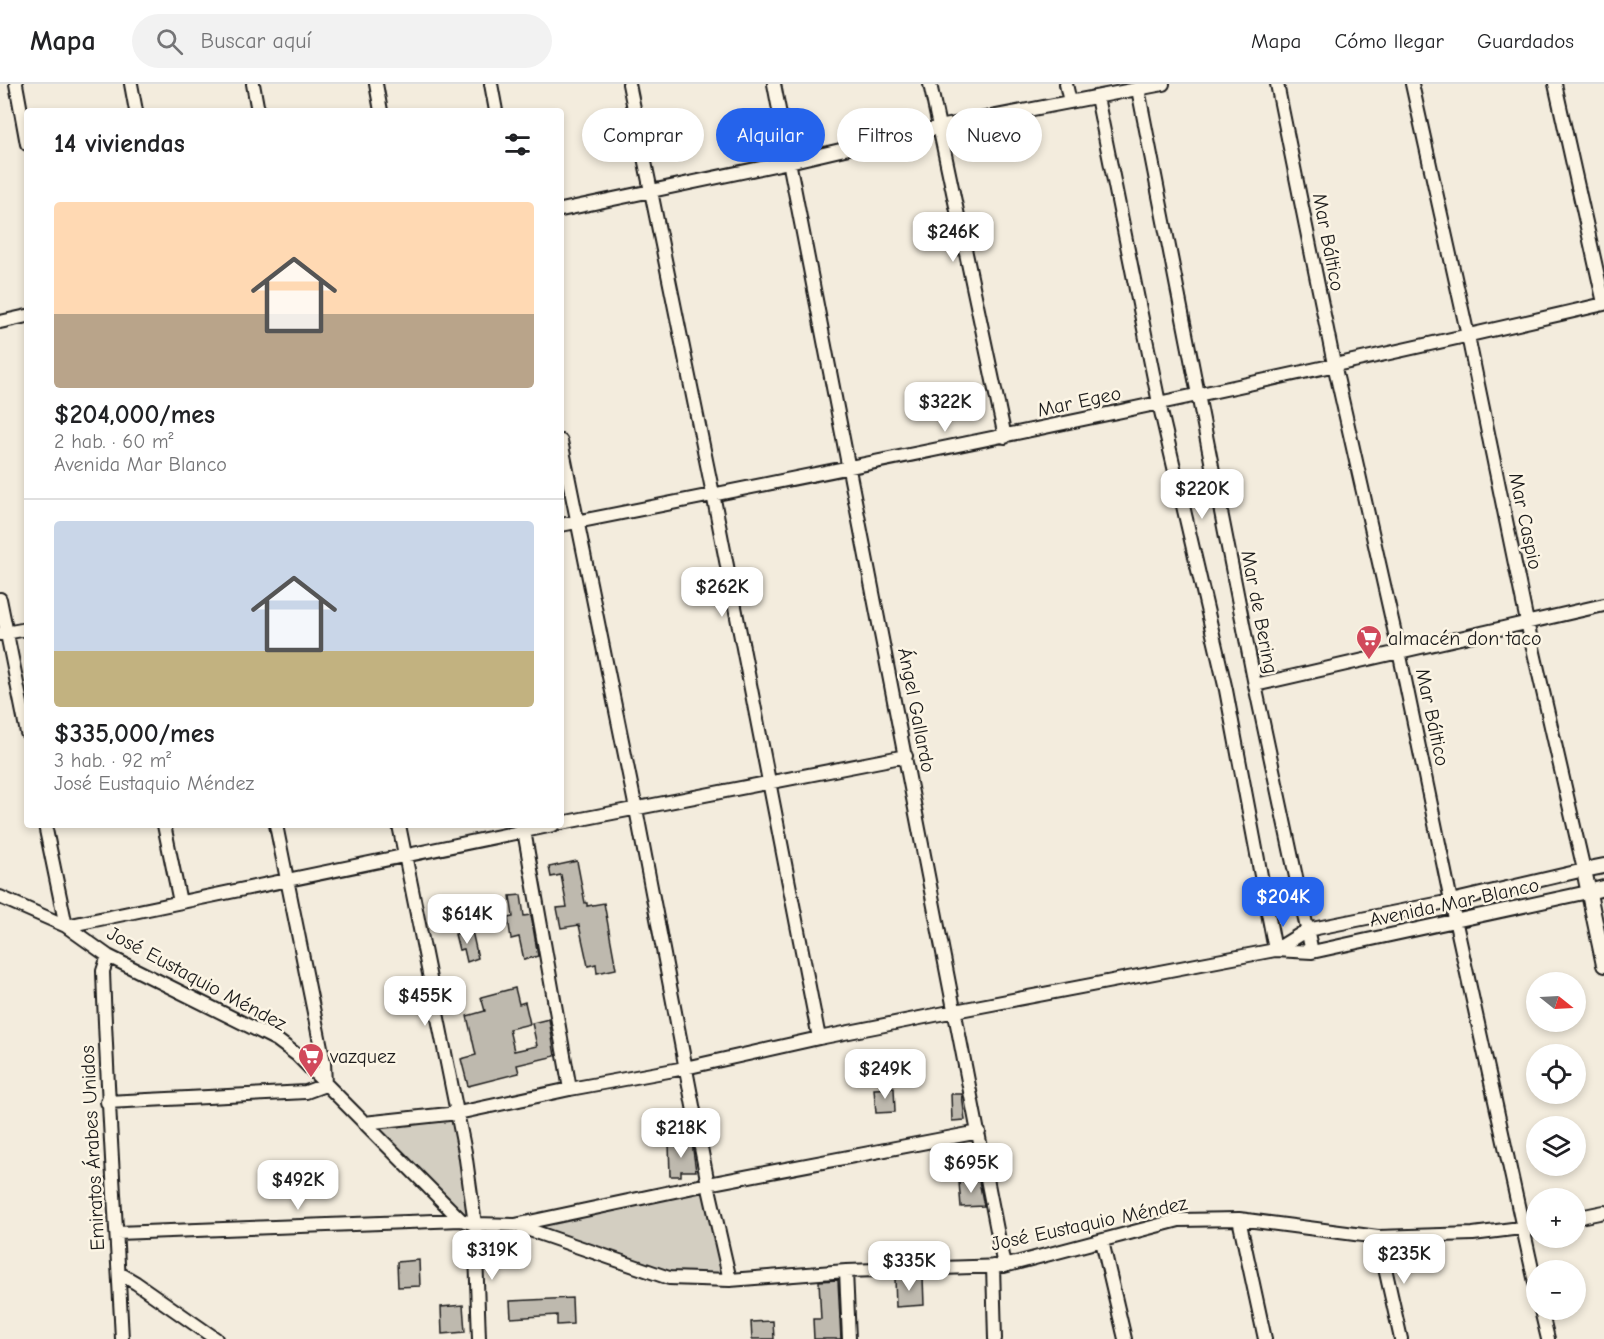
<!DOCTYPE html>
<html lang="es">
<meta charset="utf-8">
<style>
:root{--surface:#fff;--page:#f2f2f2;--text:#202124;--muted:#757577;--line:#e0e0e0;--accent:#2563eb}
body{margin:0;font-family:"Comic Neue",sans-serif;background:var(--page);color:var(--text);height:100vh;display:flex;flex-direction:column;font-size:22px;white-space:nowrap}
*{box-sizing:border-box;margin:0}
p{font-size:20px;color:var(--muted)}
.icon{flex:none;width:33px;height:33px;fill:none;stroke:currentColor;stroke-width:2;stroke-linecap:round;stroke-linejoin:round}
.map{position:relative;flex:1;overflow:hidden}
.drawer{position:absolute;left:24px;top:24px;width:540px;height:720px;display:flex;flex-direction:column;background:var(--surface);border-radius:6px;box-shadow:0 3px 9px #0003}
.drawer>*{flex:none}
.hud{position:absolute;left:582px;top:24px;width:570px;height:54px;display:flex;gap:12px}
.needle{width:39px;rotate:108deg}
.fabs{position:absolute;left:1526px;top:888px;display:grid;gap:12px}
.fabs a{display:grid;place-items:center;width:60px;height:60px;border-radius:50%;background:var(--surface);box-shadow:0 3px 9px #0003;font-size:30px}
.price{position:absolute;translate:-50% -51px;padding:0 14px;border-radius:12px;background:#fff;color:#222;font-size:20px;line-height:39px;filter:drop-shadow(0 2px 3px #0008)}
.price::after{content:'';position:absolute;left:50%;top:36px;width:18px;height:14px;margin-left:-9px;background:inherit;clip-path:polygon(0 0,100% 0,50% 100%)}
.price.selected{background:var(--accent);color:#fff}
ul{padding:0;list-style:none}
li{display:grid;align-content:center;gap:12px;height:318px;padding:0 30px}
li+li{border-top:2px solid var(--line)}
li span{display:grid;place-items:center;height:186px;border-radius:6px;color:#555}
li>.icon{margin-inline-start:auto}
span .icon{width:108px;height:108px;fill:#fffc;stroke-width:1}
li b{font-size:26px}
h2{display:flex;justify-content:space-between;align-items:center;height:72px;padding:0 30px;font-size:26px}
.chip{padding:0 21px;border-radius:27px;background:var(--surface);box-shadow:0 3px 9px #0003;font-size:21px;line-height:54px}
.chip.selected{background:var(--accent);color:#fff}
header{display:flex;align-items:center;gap:36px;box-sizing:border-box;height:84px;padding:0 30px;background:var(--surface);border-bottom:2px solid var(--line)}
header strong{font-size:28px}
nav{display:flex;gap:33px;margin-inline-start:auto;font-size:21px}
.search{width:420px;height:54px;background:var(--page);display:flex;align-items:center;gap:15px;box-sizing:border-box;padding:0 21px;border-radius:33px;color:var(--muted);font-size:22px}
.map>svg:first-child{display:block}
</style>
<header>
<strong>Mapa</strong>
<div class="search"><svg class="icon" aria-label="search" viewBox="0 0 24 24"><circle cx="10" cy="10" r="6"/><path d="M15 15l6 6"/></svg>Buscar aquí</div>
<nav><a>Mapa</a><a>Cómo llegar</a><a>Guardados</a></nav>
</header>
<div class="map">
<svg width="1604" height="1255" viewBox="0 0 1604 1255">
<rect width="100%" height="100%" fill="#f3ecdd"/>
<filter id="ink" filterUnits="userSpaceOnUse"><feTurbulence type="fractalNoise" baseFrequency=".0167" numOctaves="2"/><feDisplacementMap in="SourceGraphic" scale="12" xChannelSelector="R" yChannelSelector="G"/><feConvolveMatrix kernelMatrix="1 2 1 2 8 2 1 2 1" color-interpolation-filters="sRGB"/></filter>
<g filter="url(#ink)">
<path fill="#d3cec1" stroke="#78756e" stroke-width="1.5" d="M 456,1030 L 474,1139 L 462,1136 L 367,1041 Z
M 707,1102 L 729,1195 L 681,1195 L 518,1142 Z"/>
<path fill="#beb9ae" stroke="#1c1c1c" stroke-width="1.5" d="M 577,777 L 585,819 L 587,819 L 587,822 L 604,819 L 616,885 L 597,889 L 596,880 L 588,882 L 579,841 L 561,844 L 557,824 L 567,823 L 561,791 L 551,793 L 549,783 Z
M 521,811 L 524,832 L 531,831 L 538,872 L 524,876 L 519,853 L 511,855 L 508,834 L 513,833 L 510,812 Z
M 472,847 L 478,874 L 467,878 L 464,865 L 459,866 L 455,850 Z
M 515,904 L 519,920 L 525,918 L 530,940 L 509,945 L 514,967 L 537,962 L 532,939 L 549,935 L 555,972 L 517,981 L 519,989 L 468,1002 L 461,975 L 476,971 L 467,932 L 485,927 L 481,913 Z
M 894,1004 L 895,1028 L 876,1029 L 874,1005 Z
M 951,1010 L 962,1010 L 965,1036 L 952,1037 Z
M 669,1059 L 692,1059 L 696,1087 L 681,1087 L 681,1092 L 670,1092 Z
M 949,1063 L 950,1090 L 936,1091 L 935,1065 Z
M 979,1097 L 984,1122 L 961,1123 L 959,1098 Z
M 419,1176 L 420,1202 L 398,1203 L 397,1178 Z
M 923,1193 L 924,1221 L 896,1223 L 895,1194 Z
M 838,1196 L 841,1255 L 814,1255 L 813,1235 L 821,1235 L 819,1197 Z
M 572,1214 L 573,1240 L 557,1241 L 557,1231 L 511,1234 L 510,1217 Z
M 463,1221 L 465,1248 L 442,1250 L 441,1223 Z
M 773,1237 L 774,1255 L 752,1255 L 751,1238 Z"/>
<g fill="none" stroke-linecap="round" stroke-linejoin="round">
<defs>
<path id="minor" d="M 16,0 L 27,60
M 131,0 L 136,27
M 253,0 L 258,27
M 376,0 L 381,27
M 491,0 L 496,27
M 629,0 L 713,410 L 819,954
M 774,0 L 1004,1182
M 930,0 L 1005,353
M 1066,0 L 1070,18
M 1277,0 L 1334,280 L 1399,567 L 1451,817 L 1536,1203
M 1555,0 L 1604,219
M 1138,5 L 1255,601 L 1312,868
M 1097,13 L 1159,319 L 1226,606 L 1275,866
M 561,126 L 789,78 L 939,43 L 1163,0
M 0,238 L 27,232
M 561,357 L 636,725 L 708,1100 L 730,1196
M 561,441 C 910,372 1258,301 1604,220
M 0,515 L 27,649
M 0,550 L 27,545
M 1255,601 L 1604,521
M 561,739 L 906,672
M 45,741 L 66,842
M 164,741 L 180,818
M 399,741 L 465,1068 L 475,1140 L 479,1255
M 523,741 L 570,1005
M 0,813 L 66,842 L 108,872 L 277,956 L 297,971 L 461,1136
M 66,842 L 553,741
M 1275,866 L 1312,868 L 1588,808
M 108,872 L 103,887 C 107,1010 116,1132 122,1255
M 107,1018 L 306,1008 L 325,1001 L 324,978 L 276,741
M 364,1039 L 458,1029 L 570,1005 L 685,984 L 819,954 L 955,927 L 1275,866 L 1307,846 L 1451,817 L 1584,786 L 1527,538 L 1468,252 L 1412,0
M 1575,1134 L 1604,1128
M 1239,1135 L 1265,1255
M 515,1141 L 669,1194 L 730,1196 L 846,1187 L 1004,1182 L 1179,1136 L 1239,1135 L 1378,1153 L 1473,1150 L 1536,1142
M 117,1149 L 461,1136 L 475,1140 L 515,1141 L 708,1100 L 979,1048
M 1378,1153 L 1401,1255
M 1102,1157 L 1125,1255
M 993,1182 L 995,1255
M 846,1187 L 849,1255
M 119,1189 L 136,1199 L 216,1255
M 1541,1226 L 1548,1255"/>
<path id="tertiary" d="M 1604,782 L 1584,786 L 1604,881
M 1588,808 L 1604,804"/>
</defs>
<use href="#minor" stroke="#1c1c1c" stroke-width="16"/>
<use href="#tertiary" stroke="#1c1c1c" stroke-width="18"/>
<use href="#minor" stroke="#fcf5e5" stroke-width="12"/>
<use href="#tertiary" stroke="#fcf5e5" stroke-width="14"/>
</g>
</g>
<defs>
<symbol id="supermarket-pin" viewBox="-11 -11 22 30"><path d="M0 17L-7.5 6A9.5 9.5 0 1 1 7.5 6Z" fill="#d1495b" stroke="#fcf5e5"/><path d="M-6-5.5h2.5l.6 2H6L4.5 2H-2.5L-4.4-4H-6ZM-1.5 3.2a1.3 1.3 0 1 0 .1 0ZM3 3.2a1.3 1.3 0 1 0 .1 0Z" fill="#fff"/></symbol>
</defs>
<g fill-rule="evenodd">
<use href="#supermarket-pin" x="1354" y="539" width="30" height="40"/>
<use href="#supermarket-pin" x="296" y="957" width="30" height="40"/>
</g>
<g text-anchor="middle" stroke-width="5" stroke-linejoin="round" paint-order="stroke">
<g font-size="20" fill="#1c1c1c" stroke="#fcf5e5">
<text transform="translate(1329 158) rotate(79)" y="7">Mar Báltico</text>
<text transform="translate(1079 317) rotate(-12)" y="7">Mar Egeo</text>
<text transform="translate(1526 437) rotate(78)" y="7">Mar Caspio</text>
<text transform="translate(1260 528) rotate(79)" y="7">Mar de Bering</text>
<text transform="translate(917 626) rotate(79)" y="7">Ángel Gallardo</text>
<text transform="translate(1433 633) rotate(78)" y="7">Mar Báltico</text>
<text transform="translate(1454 818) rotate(-12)" y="7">Avenida Mar Blanco</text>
<text transform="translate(197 894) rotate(28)" y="7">José Eustaquio Méndez</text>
<text transform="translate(92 1064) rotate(-93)" y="7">Emiratos Árabes Unidos</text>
<text transform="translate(1089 1139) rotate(-12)" y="7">José Eustaquio Méndez</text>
</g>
<g font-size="20" fill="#1c1c1c" stroke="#fcf5e5" text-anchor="start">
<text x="1388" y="561">almacén don taco</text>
<text x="330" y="979">vazquez</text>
</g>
</g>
</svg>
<div class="fabs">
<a><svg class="needle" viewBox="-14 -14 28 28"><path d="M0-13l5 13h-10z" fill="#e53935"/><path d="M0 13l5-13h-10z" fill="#757577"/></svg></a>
<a><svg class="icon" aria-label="locate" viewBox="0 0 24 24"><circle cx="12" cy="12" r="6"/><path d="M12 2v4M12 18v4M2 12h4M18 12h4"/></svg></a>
<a><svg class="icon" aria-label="layers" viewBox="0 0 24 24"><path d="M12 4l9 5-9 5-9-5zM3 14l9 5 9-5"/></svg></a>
<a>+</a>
<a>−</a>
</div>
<b class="price" style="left:953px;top:179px">$246K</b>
<b class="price" style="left:945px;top:349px">$322K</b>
<b class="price" style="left:1202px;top:436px">$220K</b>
<b class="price" style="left:722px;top:534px">$262K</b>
<b class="price selected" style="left:1283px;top:844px">$204K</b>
<b class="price" style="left:467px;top:861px">$614K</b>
<b class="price" style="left:425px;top:943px">$455K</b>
<b class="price" style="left:885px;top:1016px">$249K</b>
<b class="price" style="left:681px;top:1075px">$218K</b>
<b class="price" style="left:971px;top:1110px">$695K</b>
<b class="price" style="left:298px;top:1127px">$492K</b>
<b class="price" style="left:492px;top:1197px">$319K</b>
<b class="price" style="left:1404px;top:1201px">$235K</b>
<b class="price" style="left:909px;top:1208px">$335K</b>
<div class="hud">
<a class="chip">Comprar</a>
<a class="chip selected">Alquilar</a>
<a class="chip">Filtros</a>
<a class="chip">Nuevo</a>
</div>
<section class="drawer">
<h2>14 viviendas<svg class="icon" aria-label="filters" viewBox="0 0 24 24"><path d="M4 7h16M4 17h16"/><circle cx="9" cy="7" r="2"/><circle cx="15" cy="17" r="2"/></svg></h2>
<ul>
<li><span style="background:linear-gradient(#ffd9b3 60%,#b9a48a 0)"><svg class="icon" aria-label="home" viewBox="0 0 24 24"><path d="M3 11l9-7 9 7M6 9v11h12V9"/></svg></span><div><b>$204,000/mes</b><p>2 hab. · 60 m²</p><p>Avenida Mar Blanco</p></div></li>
<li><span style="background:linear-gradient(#c9d6e8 70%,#c2b280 0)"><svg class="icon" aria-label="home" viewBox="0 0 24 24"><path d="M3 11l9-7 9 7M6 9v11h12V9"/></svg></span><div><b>$335,000/mes</b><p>3 hab. · 92 m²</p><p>José Eustaquio Méndez</p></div></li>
</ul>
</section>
</div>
